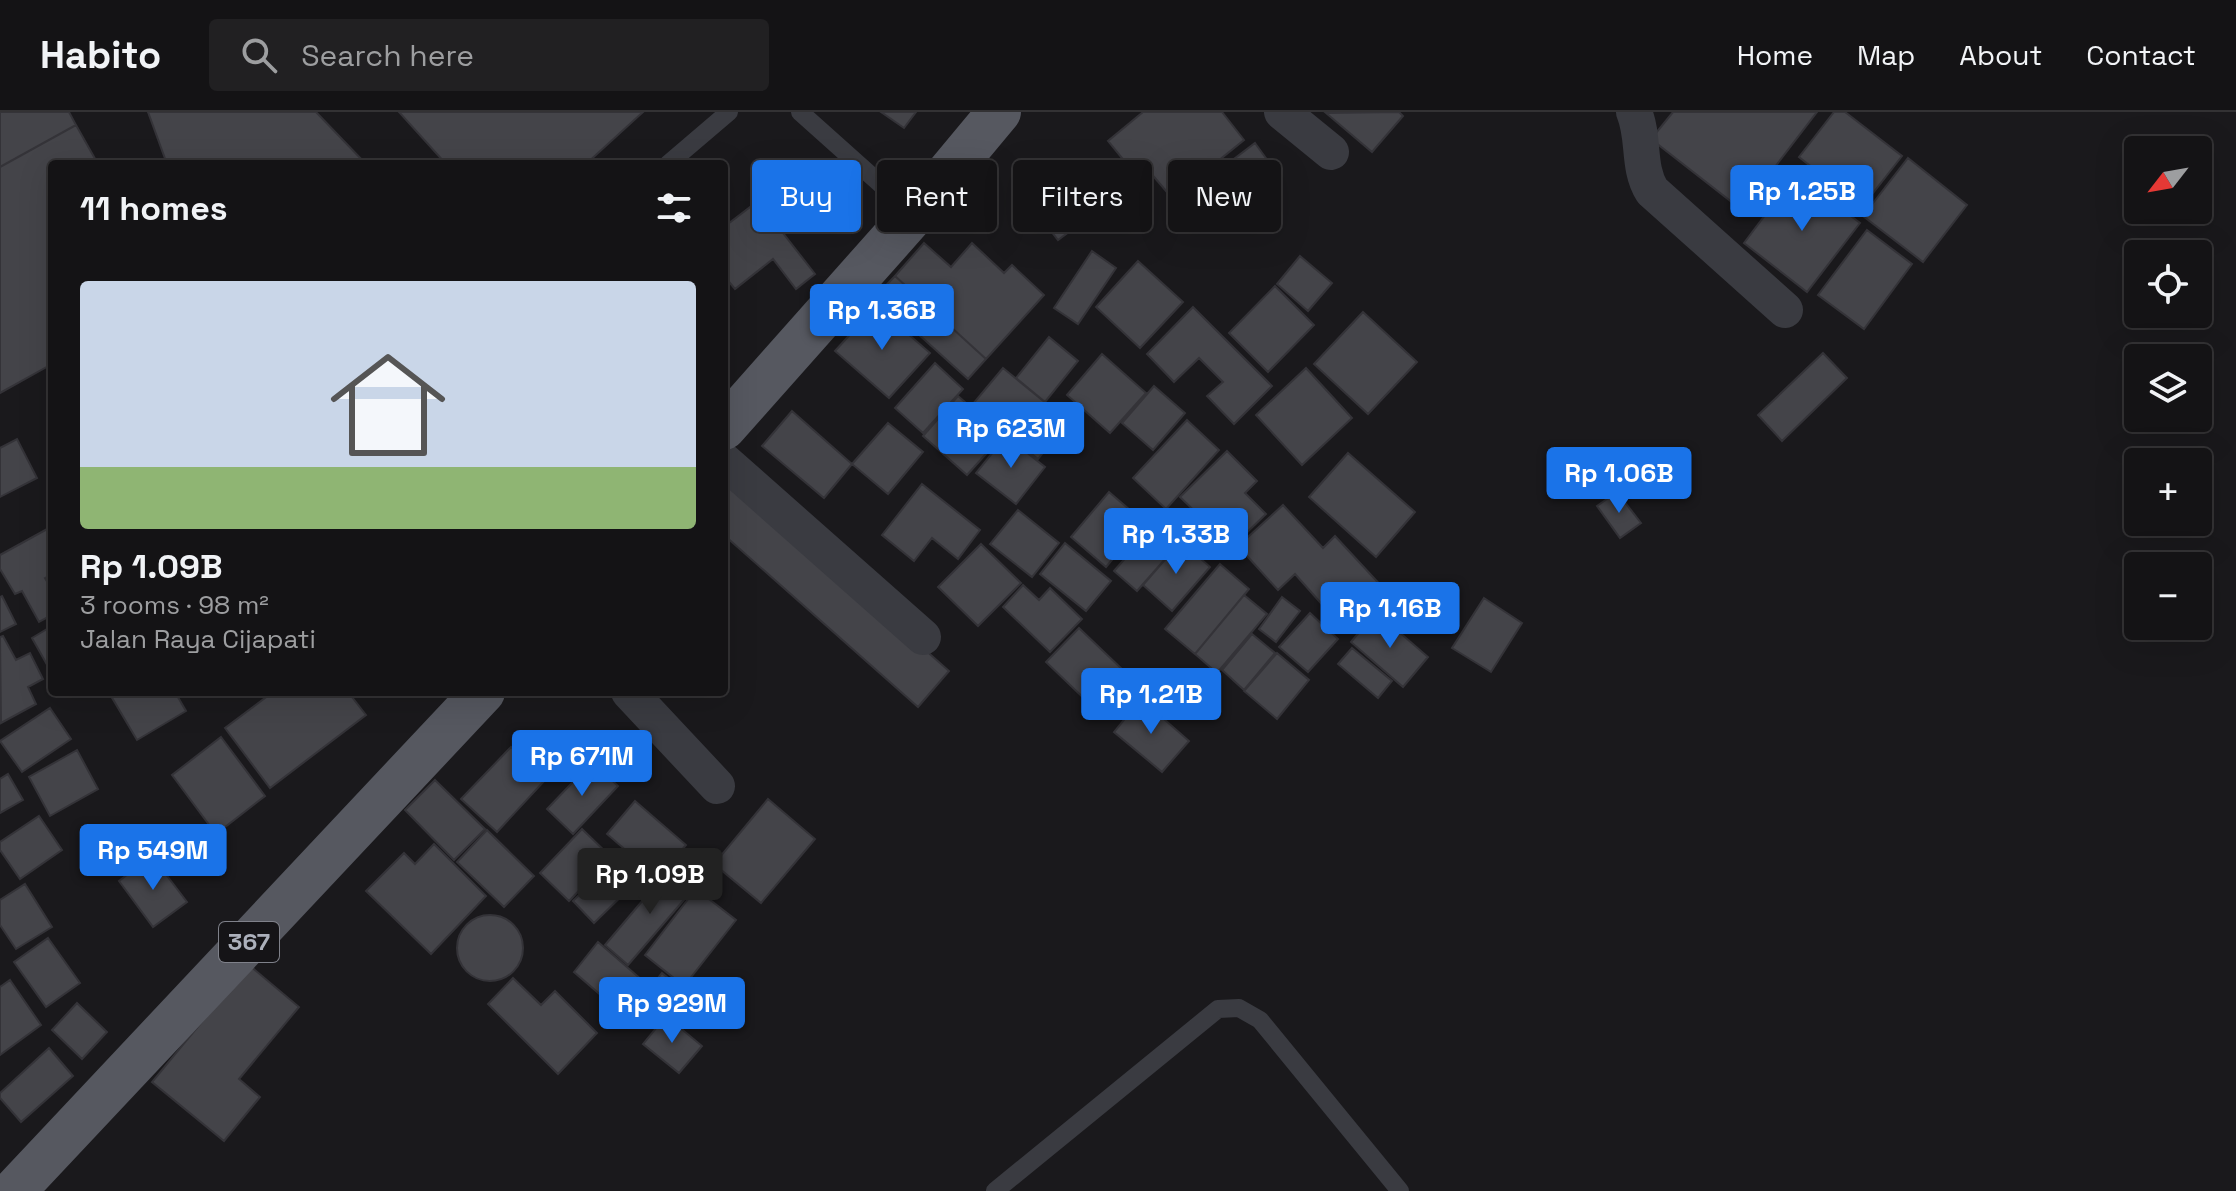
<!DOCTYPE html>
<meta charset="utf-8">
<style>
:root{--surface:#141315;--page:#212022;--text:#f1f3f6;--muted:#9d9ea0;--line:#333234;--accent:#1a73e8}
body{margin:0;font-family:"Space Grotesk",sans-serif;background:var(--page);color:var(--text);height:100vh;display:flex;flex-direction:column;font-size:30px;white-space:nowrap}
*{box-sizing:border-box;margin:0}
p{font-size:26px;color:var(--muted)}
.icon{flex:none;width:44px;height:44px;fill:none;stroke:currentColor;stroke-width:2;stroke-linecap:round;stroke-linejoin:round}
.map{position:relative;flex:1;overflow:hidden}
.sheet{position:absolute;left:48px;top:48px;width:680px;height:536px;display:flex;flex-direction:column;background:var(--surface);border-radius:8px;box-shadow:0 8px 32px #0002,0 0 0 2px var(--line)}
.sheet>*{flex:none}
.top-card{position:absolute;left:752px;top:48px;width:760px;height:72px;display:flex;gap:16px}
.needle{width:52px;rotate:239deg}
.controls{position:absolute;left:2124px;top:24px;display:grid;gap:16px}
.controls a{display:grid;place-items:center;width:88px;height:88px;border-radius:8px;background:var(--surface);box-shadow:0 8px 32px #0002,0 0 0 2px var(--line);font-size:40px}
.price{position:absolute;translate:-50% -68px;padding:0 18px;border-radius:8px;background:var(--accent);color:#fff;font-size:26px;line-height:52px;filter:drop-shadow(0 2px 4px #0008)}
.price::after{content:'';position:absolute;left:50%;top:48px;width:24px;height:18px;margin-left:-12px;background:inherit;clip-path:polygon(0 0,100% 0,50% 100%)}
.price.active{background:#222;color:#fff}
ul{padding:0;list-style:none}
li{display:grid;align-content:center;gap:16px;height:424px;padding:0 32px}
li+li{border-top:2px solid var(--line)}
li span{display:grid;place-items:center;height:248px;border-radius:8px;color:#555}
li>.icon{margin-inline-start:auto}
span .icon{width:144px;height:144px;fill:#fffc;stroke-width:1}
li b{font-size:34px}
h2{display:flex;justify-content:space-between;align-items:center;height:96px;padding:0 32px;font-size:34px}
.tag{padding:0 28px;border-radius:8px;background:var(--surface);box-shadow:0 8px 32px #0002,0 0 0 2px var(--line);font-size:28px;line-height:72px}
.tag.active{background:var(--accent);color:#fff}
header{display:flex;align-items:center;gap:48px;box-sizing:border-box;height:112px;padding:0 40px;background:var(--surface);border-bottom:2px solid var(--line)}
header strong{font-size:38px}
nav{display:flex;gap:44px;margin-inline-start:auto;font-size:28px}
.search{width:560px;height:72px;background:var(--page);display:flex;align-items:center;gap:20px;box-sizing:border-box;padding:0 28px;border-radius:8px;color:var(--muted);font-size:30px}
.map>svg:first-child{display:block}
</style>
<header>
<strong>Habito</strong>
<div class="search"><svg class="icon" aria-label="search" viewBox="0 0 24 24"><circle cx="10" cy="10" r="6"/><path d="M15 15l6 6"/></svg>Search here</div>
<nav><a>Home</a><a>Map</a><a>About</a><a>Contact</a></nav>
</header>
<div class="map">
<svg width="2236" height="1079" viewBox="0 0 2236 1079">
<rect width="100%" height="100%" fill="#1a191c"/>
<path fill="#444449" stroke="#343338" stroke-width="2" d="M 0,0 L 69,0 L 76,13 L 0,55 Z
M 148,0 L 316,0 L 366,52 L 167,52 Z
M 399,0 L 643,0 L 586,52 L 446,52 Z
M 881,0 L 916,0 L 904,16 Z
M 1143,0 L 1222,0 L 1244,28 L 1172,86 L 1149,59 L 1139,67 L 1108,29 Z
M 1399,0 L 1403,4 L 1372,40 L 1326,1 Z
M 1673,0 L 1817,0 L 1742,98 L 1651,27 Z
M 1834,0 L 1845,0 L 1902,44 L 1862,95 L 1799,45 Z
M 76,13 L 98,52 L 52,52 L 52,252 L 0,281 L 0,55 Z
M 1255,31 L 1268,49 L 1215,90 L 1201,72 Z
M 1908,46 L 1967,93 L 1923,150 L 1863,104 Z
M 1075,51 L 1106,92 L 1058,128 L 1027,88 Z
M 1796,62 L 1860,111 L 1807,180 L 1744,131 Z
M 758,89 L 815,162 L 796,177 L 773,147 L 735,177 L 724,164 L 724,115 Z
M 1867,118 L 1912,152 L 1864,217 L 1818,183 Z
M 924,131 L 951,155 L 972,131 L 1004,161 L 1012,153 L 1044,183 L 986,247 L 895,164 Z
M 1092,139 L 1116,156 L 1078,212 L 1054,196 Z
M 1300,144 L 1332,171 L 1308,199 L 1277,172 Z
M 1138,149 L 1183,190 L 1140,236 L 1096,195 Z
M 895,164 L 986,247 L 968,267 L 876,184 Z
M 1275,174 L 1314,213 L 1268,260 L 1229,221 Z
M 876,194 L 930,241 L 889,286 L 835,239 Z
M 1193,195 L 1272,274 L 1234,312 L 1207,284 L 1223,270 L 1199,246 L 1174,270 L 1147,242 Z
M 1363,200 L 1417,250 L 1368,302 L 1314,252 Z
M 1049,225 L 1078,249 L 1045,290 L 1016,266 Z
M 1823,241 L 1847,266 L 1782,329 L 1758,303 Z
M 1102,242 L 1146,281 L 1110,321 L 1067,283 Z
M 935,251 L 963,277 L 923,321 L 895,296 Z
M 1003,256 L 1068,309 L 1038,347 L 972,293 Z
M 1306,256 L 1352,306 L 1302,353 L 1256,303 Z
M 1154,274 L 1185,301 L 1153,338 L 1122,311 Z
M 958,284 L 1003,323 L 967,363 L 923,324 Z
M 792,299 L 852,352 L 824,386 L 762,334 Z
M 1187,308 L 1219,338 L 1166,397 L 1133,366 Z
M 888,311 L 923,340 L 888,382 L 852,352 Z
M 1006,324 L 1045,355 L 1016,392 L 976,361 Z
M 17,327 L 37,366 L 0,385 L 0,336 Z
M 1227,339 L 1257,369 L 1245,381 L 1266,402 L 1240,427 L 1216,403 L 1208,412 L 1180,385 Z
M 1348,341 L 1415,400 L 1376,445 L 1309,385 Z
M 735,369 L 949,559 L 918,595 L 724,423 L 724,381 Z
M 922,372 L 980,418 L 958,447 L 932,426 L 914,449 L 882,423 Z
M 1109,380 L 1144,410 L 1106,455 L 1071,425 Z
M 1617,380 L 1641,411 L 1620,426 L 1597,394 Z
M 1283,393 L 1323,436 L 1335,424 L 1385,478 L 1343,516 L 1295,462 L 1278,478 L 1238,434 Z
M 1018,398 L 1059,431 L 1032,465 L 990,432 Z
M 1158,409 L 1181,429 L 1137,479 L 1114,459 Z
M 49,416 L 52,462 L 45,466 L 52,478 L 52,503 L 39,510 L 22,479 L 15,482 L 0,457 L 0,443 Z
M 1181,429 L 1210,455 L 1172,499 L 1143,473 Z
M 1065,431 L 1111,469 L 1086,499 L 1040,462 Z
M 981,432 L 1021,471 L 978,514 L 938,475 Z
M 1220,452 L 1249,477 L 1195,542 L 1165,517 Z
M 1023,473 L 1039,488 L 1050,476 L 1082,507 L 1050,540 L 1003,495 Z
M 1244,483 L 1267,502 L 1217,561 L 1195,542 Z
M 2,484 L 16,512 L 0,520 L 0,485 Z
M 1282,485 L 1300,499 L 1276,530 L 1259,517 Z
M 1484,486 L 1522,511 L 1491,560 L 1452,536 Z
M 1376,500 L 1428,545 L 1403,575 L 1351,530 Z
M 1310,501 L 1338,527 L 1308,560 L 1279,535 Z
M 52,514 L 52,557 L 50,558 L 32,526 Z
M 1079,516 L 1124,559 L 1092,594 L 1046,550 Z
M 1252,522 L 1275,541 L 1244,578 L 1222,558 Z
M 3,524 L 16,548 L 30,541 L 43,567 L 28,575 L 36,592 L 1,611 L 0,525 Z
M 1352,536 L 1392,569 L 1378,586 L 1338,552 Z
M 1277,541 L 1309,568 L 1277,607 L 1244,579 Z
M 118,580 L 175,580 L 186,599 L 137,628 L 111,584 Z
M 273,580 L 348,580 L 366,603 L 270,676 L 225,616 Z
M 1141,587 L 1189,629 L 1162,660 L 1114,620 Z
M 50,596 L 71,627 L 22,660 L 0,629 Z
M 221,625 L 265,684 L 216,722 L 172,663 Z
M 511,635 L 546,667 L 497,720 L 461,687 Z
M 77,638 L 98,677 L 50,704 L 29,665 Z
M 592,650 L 618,674 L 573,722 L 547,697 Z
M 8,662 L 23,688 L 0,701 L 0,667 Z
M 435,668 L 485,717 L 454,748 L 405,698 Z
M 768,687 L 815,727 L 761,791 L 714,752 Z
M 635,689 L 686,733 L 658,766 L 607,722 Z
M 39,704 L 62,738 L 20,767 L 0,738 L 0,730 Z
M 582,717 L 611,745 L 569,789 L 540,761 Z
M 487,718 L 534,764 L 504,795 L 457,750 Z
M 434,732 L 486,784 L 431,842 L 366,779 L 404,741 L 415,752 Z
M 152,744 L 187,790 L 153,815 L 119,769 Z
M 612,750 L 634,772 L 594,811 L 573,789 Z
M 671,755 L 695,775 L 628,853 L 605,833 Z
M 25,772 L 52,815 L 16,837 L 0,813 L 0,788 Z
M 696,777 L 736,808 L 684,874 L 645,843 Z
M457 836a33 33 0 1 1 66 0a33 33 0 1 1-66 0Z
M 48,826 L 80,871 L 46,895 L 14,850 Z
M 598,830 L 642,868 L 617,897 L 574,860 Z
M 249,853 L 299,895 L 239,967 L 260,985 L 224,1029 L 152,970 Z
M 662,861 L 690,884 L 672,907 L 644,884 Z
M 513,866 L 541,893 L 555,879 L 597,921 L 558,962 L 488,892 Z
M 10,868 L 41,913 L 0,943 L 0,875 Z
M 77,891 L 107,920 L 82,947 L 52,918 Z
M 666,904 L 702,934 L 679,961 L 643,932 Z
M 49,936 L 73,964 L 21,1010 L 0,986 L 0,981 Z"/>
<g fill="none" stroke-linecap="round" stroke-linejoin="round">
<path stroke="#3a3b41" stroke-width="18" d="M 800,0 L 914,102
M 668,52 L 729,0
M 995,1079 L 1218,897 L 1239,896 L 1260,908 L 1400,1079"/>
<path stroke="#3a3b41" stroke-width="36" d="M 1282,0 L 1331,40
M 1634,0 C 1645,26 1637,55 1652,79 L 1785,198
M 724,349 L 923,525
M 629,580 L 717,674"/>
<path stroke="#565860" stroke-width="44" d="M 724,316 L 914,102 L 999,0
M 14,1079 L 483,580"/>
</g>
<g text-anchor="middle" stroke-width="6" stroke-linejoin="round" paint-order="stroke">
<rect fill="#151417" stroke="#7f818a" stroke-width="2" x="219" y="810" width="60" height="40" rx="6"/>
<g font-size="24" font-weight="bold" fill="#acb0bb">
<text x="249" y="838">367</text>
</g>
</g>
</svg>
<div class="controls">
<a><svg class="needle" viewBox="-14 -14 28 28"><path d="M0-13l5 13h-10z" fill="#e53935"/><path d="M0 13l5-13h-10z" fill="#9d9ea0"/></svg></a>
<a><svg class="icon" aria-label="locate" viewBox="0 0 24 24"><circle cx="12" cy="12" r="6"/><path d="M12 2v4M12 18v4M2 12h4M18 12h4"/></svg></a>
<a><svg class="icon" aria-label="layers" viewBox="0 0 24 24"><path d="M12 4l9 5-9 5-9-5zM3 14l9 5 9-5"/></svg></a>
<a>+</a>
<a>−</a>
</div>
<b class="price" style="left:1802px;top:121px">Rp 1.25B</b>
<b class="price" style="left:882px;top:240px">Rp 1.36B</b>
<b class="price" style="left:1011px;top:358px">Rp 623M</b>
<b class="price" style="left:1619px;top:403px">Rp 1.06B</b>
<b class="price" style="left:1176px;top:464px">Rp 1.33B</b>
<b class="price" style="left:1390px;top:538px">Rp 1.16B</b>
<b class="price" style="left:1151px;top:624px">Rp 1.21B</b>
<b class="price" style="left:582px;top:686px">Rp 671M</b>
<b class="price" style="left:153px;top:780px">Rp 549M</b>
<b class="price active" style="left:650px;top:804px">Rp 1.09B</b>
<b class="price" style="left:672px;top:933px">Rp 929M</b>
<div class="top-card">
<a class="tag active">Buy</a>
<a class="tag">Rent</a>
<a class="tag">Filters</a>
<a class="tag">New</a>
</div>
<section class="sheet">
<h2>11 homes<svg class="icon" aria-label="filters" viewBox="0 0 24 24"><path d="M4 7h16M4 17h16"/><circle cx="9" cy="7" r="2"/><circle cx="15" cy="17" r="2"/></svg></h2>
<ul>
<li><span style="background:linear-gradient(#c9d6e8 75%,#8fb573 0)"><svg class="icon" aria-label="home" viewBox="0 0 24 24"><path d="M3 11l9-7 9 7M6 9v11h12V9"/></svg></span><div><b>Rp 1.09B</b><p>3 rooms · 98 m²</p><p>Jalan Raya Cijapati</p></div></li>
</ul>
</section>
</div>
